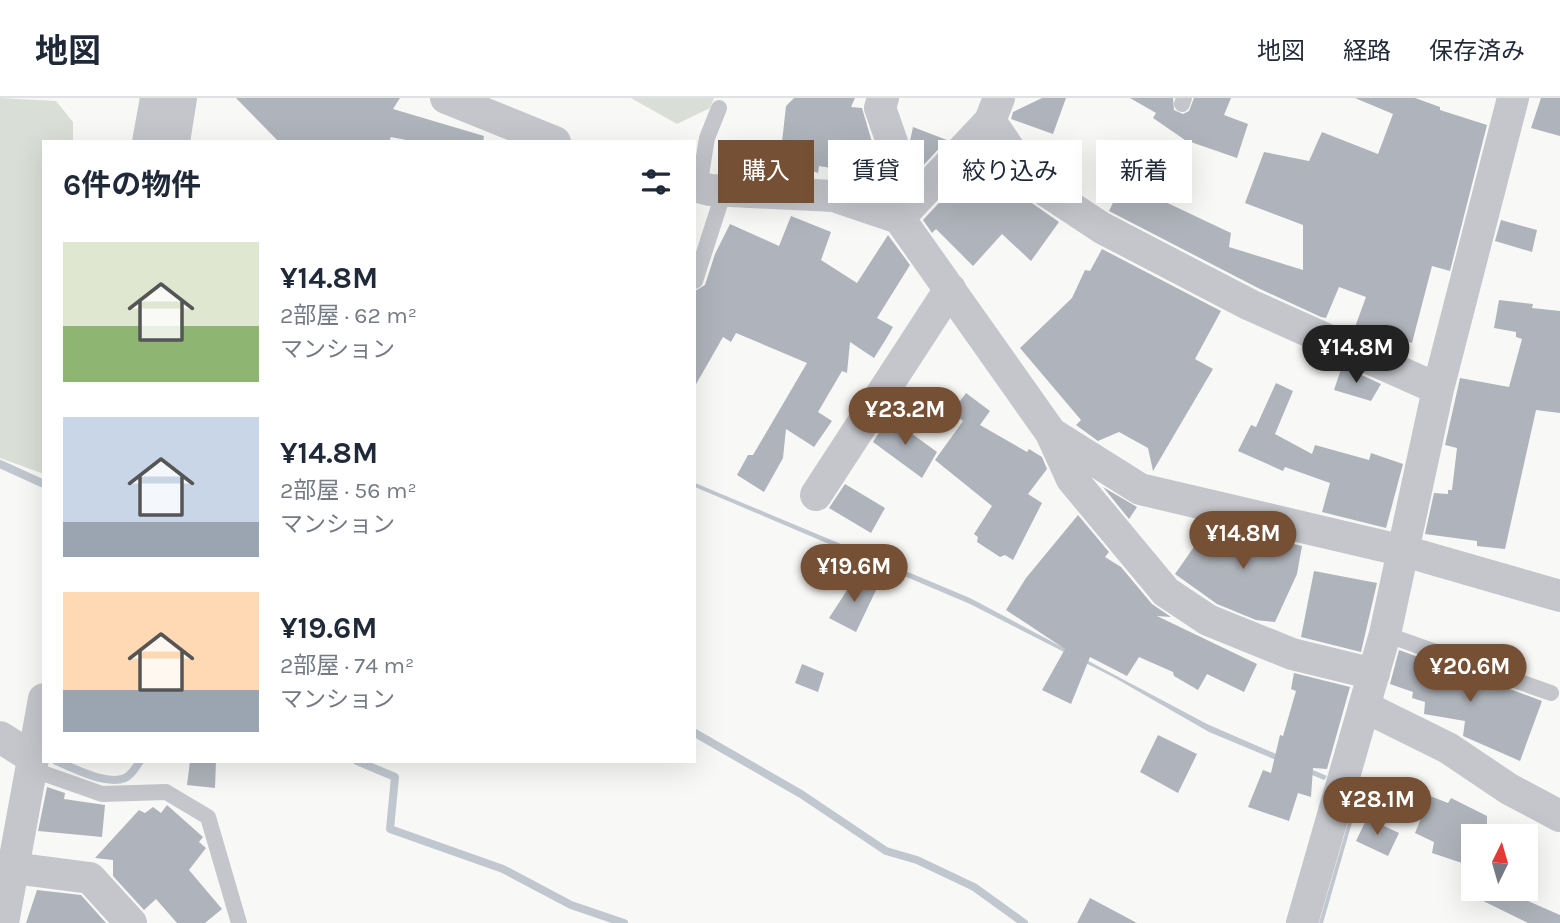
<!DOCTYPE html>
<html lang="ja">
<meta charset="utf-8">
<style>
:root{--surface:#fff;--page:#f6f6f7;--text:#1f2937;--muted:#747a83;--line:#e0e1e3;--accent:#755034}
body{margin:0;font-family:Karla,"Noto Sans JP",sans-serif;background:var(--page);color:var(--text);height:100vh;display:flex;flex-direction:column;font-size:26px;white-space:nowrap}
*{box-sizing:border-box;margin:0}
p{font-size:23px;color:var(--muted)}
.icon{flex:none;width:38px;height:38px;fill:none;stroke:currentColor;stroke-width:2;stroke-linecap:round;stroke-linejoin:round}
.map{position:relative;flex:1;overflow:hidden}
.details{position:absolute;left:42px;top:42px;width:654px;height:623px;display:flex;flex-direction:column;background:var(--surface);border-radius:0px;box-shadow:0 7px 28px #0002}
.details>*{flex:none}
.banner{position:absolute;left:718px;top:42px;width:665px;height:63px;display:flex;gap:14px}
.needle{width:46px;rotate:5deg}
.tools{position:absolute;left:1461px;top:726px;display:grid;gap:14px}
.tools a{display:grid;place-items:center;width:77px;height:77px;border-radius:0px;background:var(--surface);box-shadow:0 7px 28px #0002;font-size:35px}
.price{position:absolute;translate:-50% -60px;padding:0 16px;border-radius:24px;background:var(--accent);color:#fff;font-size:23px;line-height:46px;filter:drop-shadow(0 2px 4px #0008)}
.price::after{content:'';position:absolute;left:50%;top:42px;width:21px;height:16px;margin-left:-10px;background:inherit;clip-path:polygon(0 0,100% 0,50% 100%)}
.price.selected{background:#222;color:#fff}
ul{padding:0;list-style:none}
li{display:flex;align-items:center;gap:21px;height:175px;padding:0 21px}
li span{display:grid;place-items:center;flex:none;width:196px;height:140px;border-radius:0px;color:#555}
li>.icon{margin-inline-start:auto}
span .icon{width:84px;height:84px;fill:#fffc;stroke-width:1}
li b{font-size:30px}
h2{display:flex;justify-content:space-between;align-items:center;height:84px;padding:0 21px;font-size:30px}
.chip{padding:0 24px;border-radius:0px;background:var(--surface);box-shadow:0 7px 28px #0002;font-size:24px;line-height:63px}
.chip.selected{background:var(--accent);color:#fff}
header{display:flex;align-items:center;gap:42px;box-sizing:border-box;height:98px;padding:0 35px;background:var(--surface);border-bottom:2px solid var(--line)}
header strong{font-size:33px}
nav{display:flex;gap:38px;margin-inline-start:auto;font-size:24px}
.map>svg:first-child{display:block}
</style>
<header>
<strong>地図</strong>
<nav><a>地図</a><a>経路</a><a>保存済み</a></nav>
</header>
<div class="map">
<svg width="1560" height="825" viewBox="0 0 1560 825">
<rect width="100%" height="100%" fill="#f8f9f6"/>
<path fill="#d9dfd7" d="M 0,0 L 56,3 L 73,24 L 73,44 L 44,44 L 44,376 L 0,360 Z
M 631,0 L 714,0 L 710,10 L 677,26 Z"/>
<path fill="#c0c7cf" d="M 695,385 L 970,500 L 1207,626 L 1327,678 L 1324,682 L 1209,634 L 1115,580 L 970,506 L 695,389 Z
M 1356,687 L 1365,694 L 1355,714 L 1323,825 L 1319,825 L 1351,714 L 1360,695 L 1354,691 Z"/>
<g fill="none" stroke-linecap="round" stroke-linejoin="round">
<path stroke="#c0c7cf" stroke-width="8" d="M 0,366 L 44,386
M 695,635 L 801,696 L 886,753 L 917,762 L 974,789 L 1024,825
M 56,663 C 74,670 106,688 125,680 C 132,677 136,669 140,663
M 357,663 L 395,679 L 390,731 L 503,771 L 571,807 L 624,825"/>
</g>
<path fill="#afb3bb" d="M 236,0 L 400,0 L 393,11 L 484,38 L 483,44 L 416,44 L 391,39 L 389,44 L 279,44 Z
M 794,0 L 855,0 L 851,9 L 862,10 L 872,44 L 868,55 L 850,53 L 849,73 L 819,68 L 818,75 L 780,62 L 786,8 Z
M 1042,0 L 1066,0 L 1053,36 L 1011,21 L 1013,14 Z
M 1130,0 L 1173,0 L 1174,12 L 1183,16 L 1189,13 L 1194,0 L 1231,0 L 1224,17 L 1248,26 L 1237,60 L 1185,42 L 1153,20 L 1156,15 Z
M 1355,0 L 1415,0 L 1440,9 L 1440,12 L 1487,27 L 1450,173 L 1432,168 L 1412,245 L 1355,229 L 1366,199 L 1339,189 L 1326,220 L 1321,219 L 1258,190 L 1109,113 L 1123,84 L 1231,135 L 1229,149 L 1303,172 L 1303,127 L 1245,105 L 1264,54 L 1309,63 L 1322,34 L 1378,56 L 1393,16 Z
M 1541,0 L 1560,0 L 1560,38 L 1531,30 Z
M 913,29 L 947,42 L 918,73 L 922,63 L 907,57 Z
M 988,52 L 1016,94 L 1059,124 L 1031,163 L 1002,136 L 973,168 L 936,131 L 932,135 L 923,122 Z
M 791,118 L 831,134 L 821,162 L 857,185 L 888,137 L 910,167 L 877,220 L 893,229 L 886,241 L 874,260 L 850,244 L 847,275 L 842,273 L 818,314 L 832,323 L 814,349 L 786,331 L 783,360 L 764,394 L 737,377 L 748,357 L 753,357 L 807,265 L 736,235 L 731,244 L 723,239 L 695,288 L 695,193 L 705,187 L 715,156 L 730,126 L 779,148 Z
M 1501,122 L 1537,132 L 1532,154 L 1495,143 Z
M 1102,151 L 1221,213 L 1195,261 L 1213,271 L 1153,373 L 1148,350 L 1119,334 L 1098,343 L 1076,327 L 1081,322 L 1020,250 L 1072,200 L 1085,172 L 1090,173 Z
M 1499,202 L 1533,206 L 1532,210 L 1560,213 L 1560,315 L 1536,312 L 1505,451 L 1477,448 L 1477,443 L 1425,436 L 1434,395 L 1448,396 L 1448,392 L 1452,392 L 1457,350 L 1445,347 L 1460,280 L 1509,289 L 1522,241 L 1516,239 L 1516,234 L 1494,230 Z
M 1342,268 L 1381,286 L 1371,303 L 1334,292 Z
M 1276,285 L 1293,293 L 1275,336 L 1312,356 L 1315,347 L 1369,362 L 1371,355 L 1403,366 L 1386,430 L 1322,414 L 1330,385 L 1285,369 L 1283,373 L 1238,353 L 1251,327 L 1256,329 Z
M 966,295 L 990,313 L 980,327 L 1027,354 L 1029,351 L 1042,359 L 1047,371 L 1028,396 L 1042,405 L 1013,462 L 1005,457 L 1000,459 L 977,444 L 978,439 L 974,436 L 992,408 L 935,362 L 963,323 L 952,314 Z
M 889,319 L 937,354 L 922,380 L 873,344 Z
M 845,386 L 885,410 L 871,435 L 829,410 Z
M 1103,389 L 1137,409 L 1129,421 Z
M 1078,417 L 1109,454 L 1105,459 L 1121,469 L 1152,506 L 1171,519 L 1157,518 L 1257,566 L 1244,594 L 1207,576 L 1198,592 L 1174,578 L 1173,574 L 1139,559 L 1127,578 L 1090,559 L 1071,606 L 1042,592 L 1065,551 L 1006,512 L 1026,480 Z
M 1210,426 L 1302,448 L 1297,476 L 1275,524 L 1256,522 L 1217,506 L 1175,476 Z
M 1314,473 L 1377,485 L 1361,554 L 1301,539 Z
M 857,477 L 878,488 L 856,534 L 829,520 Z
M 1399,552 L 1443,568 L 1441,574 L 1463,582 L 1504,589 L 1542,603 L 1520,663 L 1463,638 L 1465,623 L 1424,616 L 1425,604 L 1412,600 L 1413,594 L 1390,586 Z
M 802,566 L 824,575 L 818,594 L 795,585 Z
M 1294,575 L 1350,589 L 1327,671 L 1313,670 L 1311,699 L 1298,695 L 1289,723 L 1248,709 L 1263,672 L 1271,675 L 1280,637 L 1283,638 L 1296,593 L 1291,591 Z
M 1158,637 L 1197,656 L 1178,695 L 1140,674 Z
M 190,663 L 216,663 L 215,690 L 187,687 Z
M 47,689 L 65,695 L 64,701 L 105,707 L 102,739 L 38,733 Z
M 1430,698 L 1448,705 L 1451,700 L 1487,718 L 1487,738 L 1474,738 L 1474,769 L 1432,755 L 1434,744 L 1415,735 Z
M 167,707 L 203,739 L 199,744 L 206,750 L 189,772 L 222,811 L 205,825 L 177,825 L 156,801 L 144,812 L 113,778 L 113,762 L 95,760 L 139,712 L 145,715 L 153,709 L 161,715 Z
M 1367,720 L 1399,735 L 1388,758 L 1356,743 Z
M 1476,791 L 1501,791 L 1560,817 L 1560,825 L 1528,825 L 1473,798 Z
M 37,792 L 81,797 L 106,825 L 26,825 Z
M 1090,800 L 1137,825 L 1077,825 Z"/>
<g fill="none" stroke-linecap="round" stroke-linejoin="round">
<path stroke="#c4c6cb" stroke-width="16" d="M 1182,6 L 1184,0
M 699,89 L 707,40 L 719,10
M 695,183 L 724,93
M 1385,536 L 1551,595
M 31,671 L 102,696 L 166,694 L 208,719 L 239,825"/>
<path stroke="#c4c6cb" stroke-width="32" d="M 446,0 L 555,44
M 990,23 L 1031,83 L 1102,130 L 1250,207 L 1438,291
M 148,44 L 156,0
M 174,44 L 181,0
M 695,88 L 710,92 L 834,98 L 899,120 L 1051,335 L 1140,391 L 1404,453 L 1560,498
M 868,109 L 892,44 L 880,10 L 883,0
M 899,120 L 990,23 L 999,0
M 1051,335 L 1072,381 L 1166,494 L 1208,522 L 1292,556 L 1374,576
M 816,397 L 950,191
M 1365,609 L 1448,650 L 1509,691 L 1560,718
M 0,639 L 33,660
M 13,770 L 90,780 L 131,825
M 3,825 L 44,601
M 1302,825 L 1385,536 L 1438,291 L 1513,0"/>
</g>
</svg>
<div class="tools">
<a><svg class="needle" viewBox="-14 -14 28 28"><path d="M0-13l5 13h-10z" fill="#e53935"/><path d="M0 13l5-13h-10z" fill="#747a83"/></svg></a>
</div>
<b class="price selected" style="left:1356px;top:287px">¥14.8M</b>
<b class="price" style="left:905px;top:349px">¥23.2M</b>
<b class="price" style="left:1243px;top:473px">¥14.8M</b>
<b class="price" style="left:854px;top:506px">¥19.6M</b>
<b class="price" style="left:1470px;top:606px">¥20.6M</b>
<b class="price" style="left:1377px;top:739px">¥28.1M</b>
<div class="banner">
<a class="chip selected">購入</a>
<a class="chip">賃貸</a>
<a class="chip">絞り込み</a>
<a class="chip">新着</a>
</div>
<section class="details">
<h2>6件の物件<svg class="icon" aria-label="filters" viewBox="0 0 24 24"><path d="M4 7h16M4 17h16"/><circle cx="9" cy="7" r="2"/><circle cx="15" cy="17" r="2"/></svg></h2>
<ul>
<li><span style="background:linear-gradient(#dfe7d0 60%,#8fb573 0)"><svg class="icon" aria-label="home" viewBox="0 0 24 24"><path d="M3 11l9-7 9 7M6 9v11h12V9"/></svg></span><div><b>¥14.8M</b><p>2部屋 · 62 m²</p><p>マンション</p></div></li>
<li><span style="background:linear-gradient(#c9d6e8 75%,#9aa5b1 0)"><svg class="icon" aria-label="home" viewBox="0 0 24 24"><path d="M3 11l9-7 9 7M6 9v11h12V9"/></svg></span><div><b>¥14.8M</b><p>2部屋 · 56 m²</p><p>マンション</p></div></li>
<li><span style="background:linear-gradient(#ffd9b3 70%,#9aa5b1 0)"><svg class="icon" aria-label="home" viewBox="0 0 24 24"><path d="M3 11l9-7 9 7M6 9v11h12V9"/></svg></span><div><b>¥19.6M</b><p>2部屋 · 74 m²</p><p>マンション</p></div></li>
</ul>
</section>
</div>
